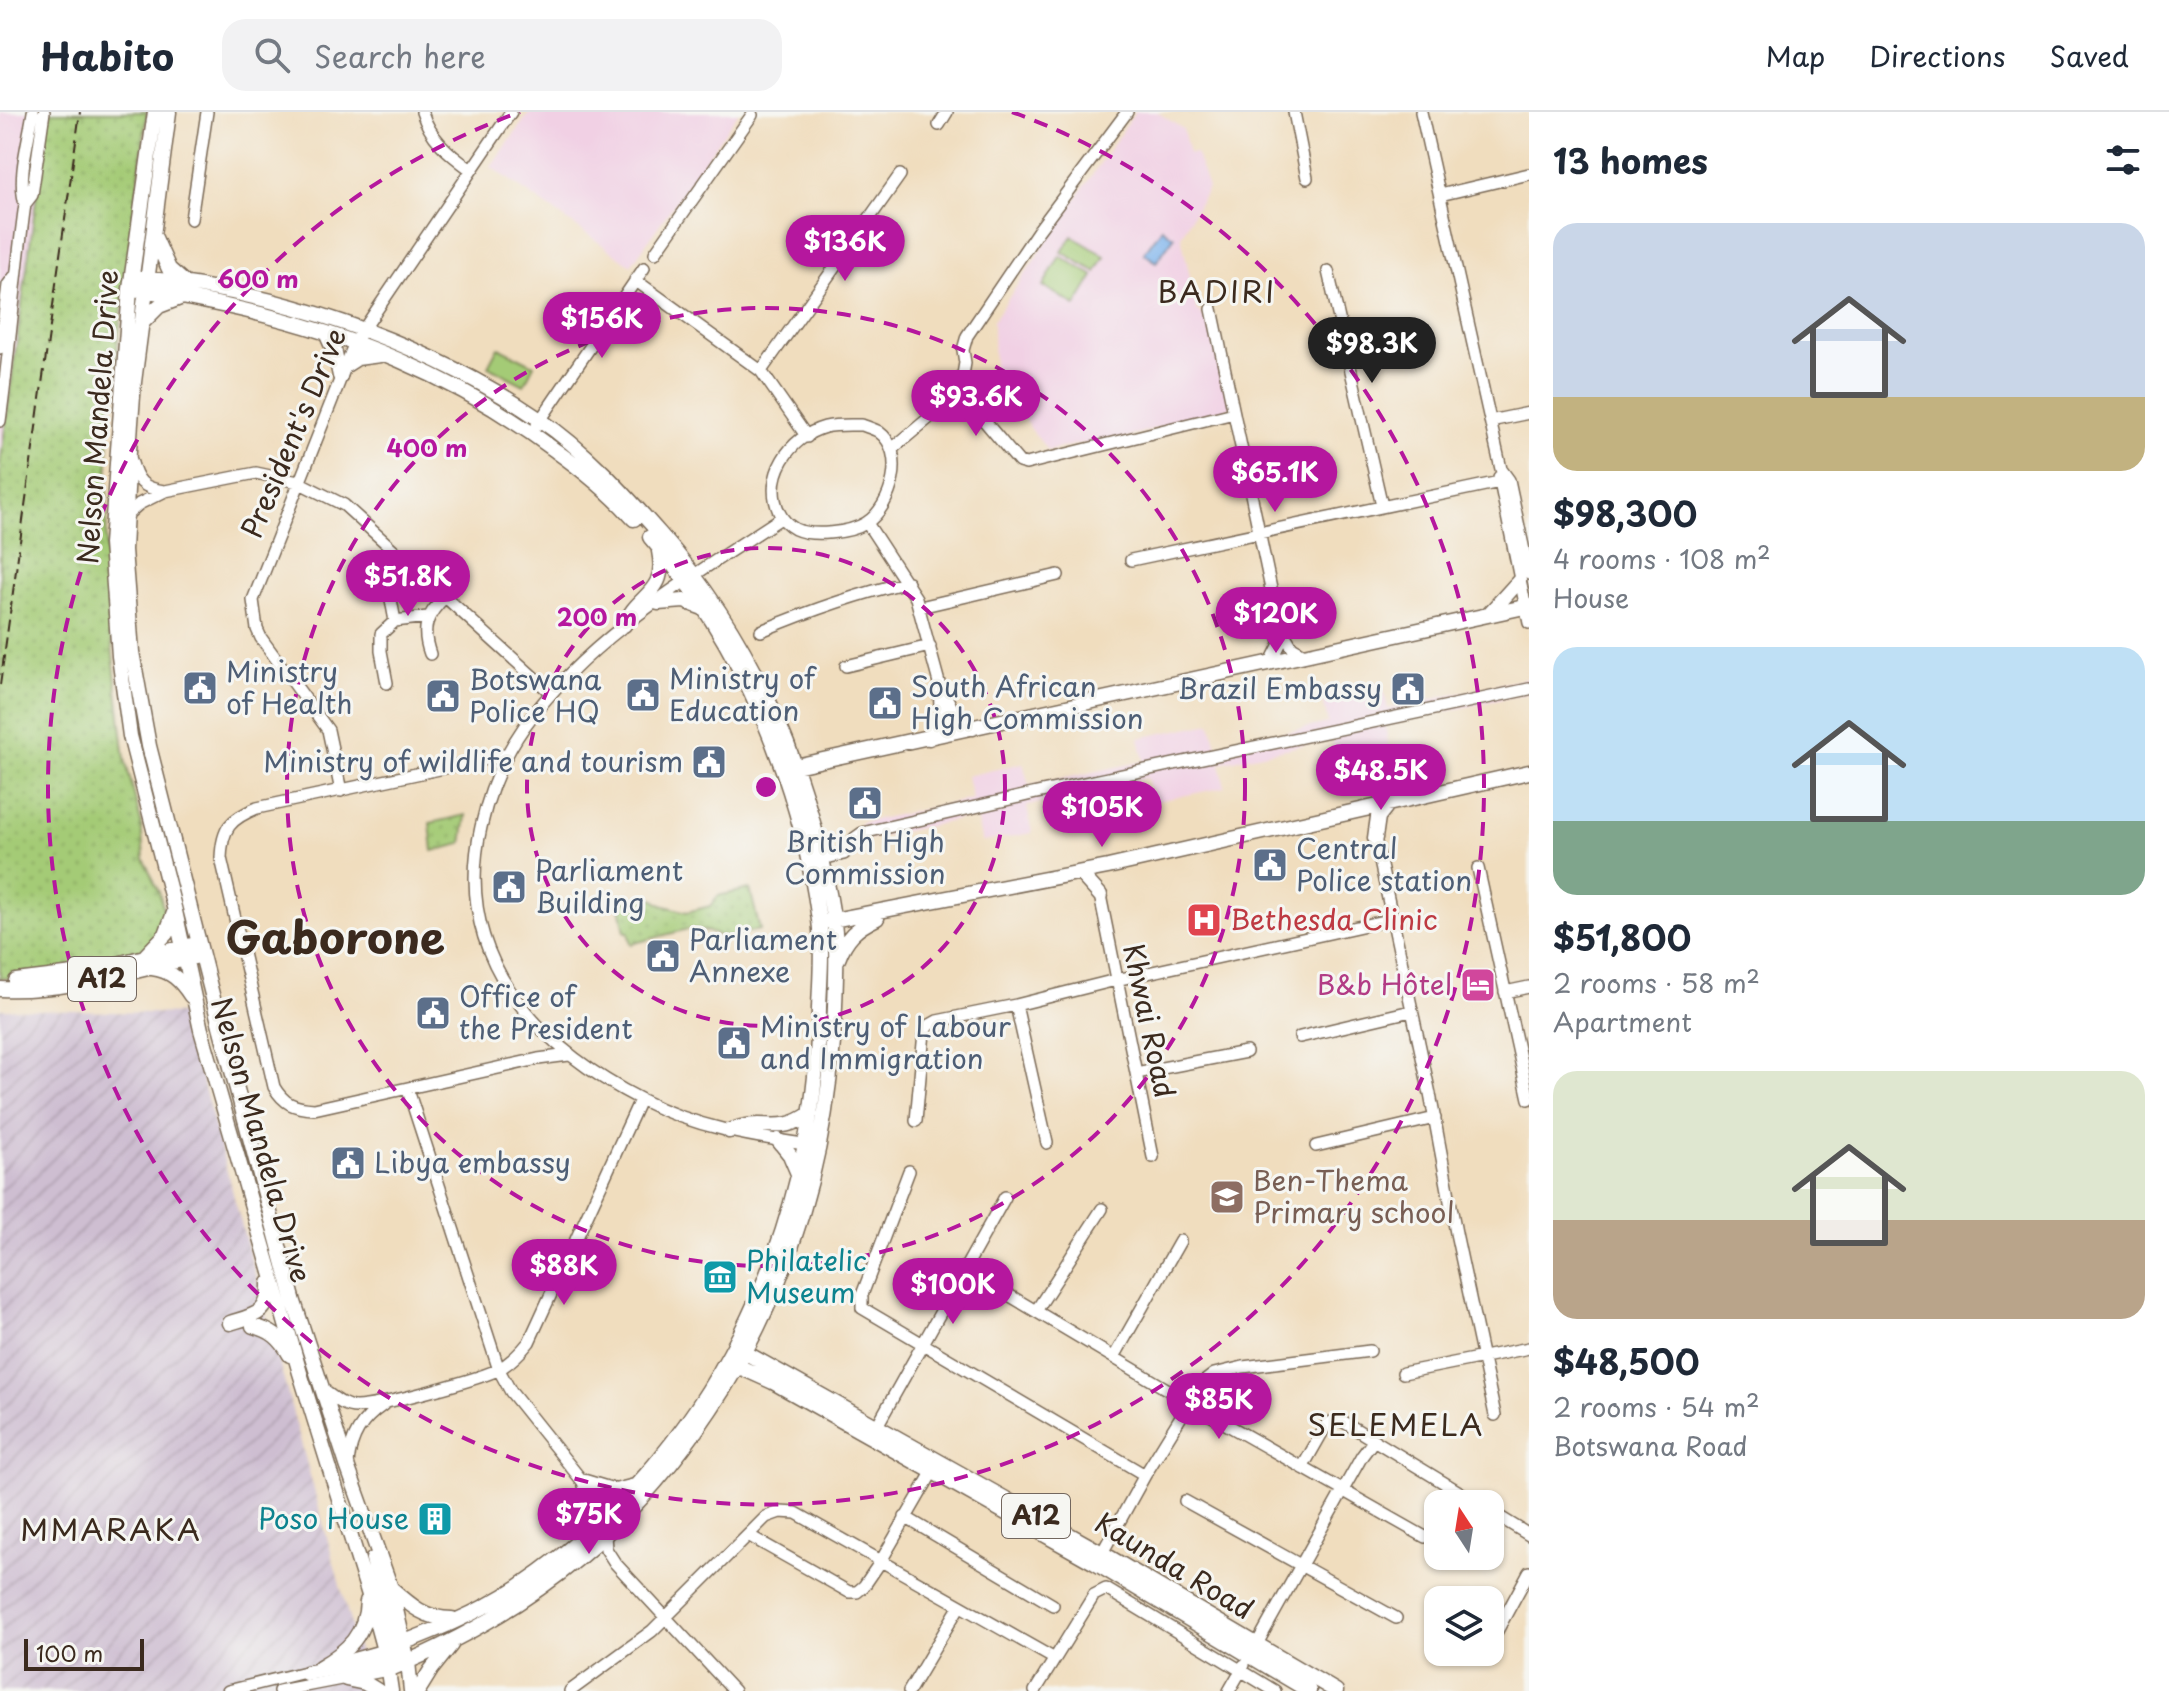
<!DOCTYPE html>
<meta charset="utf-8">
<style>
:root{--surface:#fff;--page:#f2f2f3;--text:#1f2937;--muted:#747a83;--line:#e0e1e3;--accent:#b5179e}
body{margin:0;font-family:"Playpen Sans",sans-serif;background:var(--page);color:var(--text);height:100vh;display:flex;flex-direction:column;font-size:30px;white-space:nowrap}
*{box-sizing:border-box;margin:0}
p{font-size:26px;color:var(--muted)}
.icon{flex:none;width:44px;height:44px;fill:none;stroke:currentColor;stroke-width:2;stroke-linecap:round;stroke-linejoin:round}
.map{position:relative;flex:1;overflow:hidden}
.panel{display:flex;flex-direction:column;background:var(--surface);width:640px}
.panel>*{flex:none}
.needle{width:52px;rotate:348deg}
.fabs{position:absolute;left:1424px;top:1378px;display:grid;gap:16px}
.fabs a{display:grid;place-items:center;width:80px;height:80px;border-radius:16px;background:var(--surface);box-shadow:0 2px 6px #0004;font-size:40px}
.scale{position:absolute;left:24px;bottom:20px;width:120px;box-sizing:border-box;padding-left:8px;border:4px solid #3b2a1e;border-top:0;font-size:22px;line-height:28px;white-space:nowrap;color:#3b2a1e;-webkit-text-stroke:6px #f6f6f2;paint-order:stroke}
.price{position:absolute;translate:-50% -68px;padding:0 18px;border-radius:28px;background:var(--accent);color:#fff;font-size:26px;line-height:52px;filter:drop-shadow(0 2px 4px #0008)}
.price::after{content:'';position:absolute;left:50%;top:48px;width:24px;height:18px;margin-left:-12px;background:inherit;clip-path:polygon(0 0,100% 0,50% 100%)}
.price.selected{background:#222;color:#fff}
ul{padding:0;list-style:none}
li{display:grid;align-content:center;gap:16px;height:424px;padding:0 24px}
li span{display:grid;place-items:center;height:248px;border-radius:24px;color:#555}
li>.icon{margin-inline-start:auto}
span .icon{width:144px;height:144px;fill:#fffc;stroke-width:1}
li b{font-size:34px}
h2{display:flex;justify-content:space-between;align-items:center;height:96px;padding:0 24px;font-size:34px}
header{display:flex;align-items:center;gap:48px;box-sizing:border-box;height:112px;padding:0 40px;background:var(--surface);border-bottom:2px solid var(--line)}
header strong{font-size:38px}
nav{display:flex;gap:44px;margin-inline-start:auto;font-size:28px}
.search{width:560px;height:72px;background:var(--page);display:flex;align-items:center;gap:20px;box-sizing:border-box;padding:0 28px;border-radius:24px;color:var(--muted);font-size:30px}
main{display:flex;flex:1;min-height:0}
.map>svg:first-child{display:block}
</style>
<header>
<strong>Habito</strong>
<div class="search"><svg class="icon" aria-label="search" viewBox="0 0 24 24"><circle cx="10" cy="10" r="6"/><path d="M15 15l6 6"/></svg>Search here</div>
<nav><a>Map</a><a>Directions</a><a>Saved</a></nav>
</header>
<main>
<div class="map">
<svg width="1529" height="1579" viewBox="0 0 1529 1579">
<defs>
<pattern id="industrial-furrows" width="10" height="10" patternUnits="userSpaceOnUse" patternTransform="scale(2)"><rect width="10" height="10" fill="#cebed1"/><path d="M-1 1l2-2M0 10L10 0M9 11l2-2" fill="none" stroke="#b2a3b3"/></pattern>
<pattern id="grass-dots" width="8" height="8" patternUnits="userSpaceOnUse" patternTransform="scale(2)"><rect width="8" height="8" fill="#a4cb76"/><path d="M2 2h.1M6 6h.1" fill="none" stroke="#8eae66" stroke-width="1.8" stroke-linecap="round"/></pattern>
</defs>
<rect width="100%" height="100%" fill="#f6f6f2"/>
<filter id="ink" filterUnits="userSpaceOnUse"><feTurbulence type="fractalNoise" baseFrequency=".0125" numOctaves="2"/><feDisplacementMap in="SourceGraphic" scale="16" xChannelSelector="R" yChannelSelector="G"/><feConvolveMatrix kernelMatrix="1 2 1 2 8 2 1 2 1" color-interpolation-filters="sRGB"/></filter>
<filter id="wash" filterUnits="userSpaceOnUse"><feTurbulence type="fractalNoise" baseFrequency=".006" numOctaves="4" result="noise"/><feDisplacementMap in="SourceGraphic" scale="32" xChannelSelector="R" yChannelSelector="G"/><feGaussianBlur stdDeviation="1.8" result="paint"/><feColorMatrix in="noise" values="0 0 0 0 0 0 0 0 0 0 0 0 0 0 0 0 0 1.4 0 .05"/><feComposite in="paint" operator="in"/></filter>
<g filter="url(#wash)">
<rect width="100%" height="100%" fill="#f0ddbe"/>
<path fill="#f1d0e4" d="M 0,0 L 48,0 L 0,353 Z
M 530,0 L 739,0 L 631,153 L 491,55 Z
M 1135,0 L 1157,0 L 1183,17 L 1189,42 L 1196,41 L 1208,76 L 1181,124 L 1197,198 L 1219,219 L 1236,294 L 1136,322 L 1090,339 L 1083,331 L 1048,339 L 994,269 L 993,209 Z
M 1529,566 L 1529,581 L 1385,613 L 1390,640 L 1338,651 L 1332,627 L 1220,651 L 1225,675 L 1153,690 L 1147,666 L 1027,694 L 1032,721 L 982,730 L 976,704 L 864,728 L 860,711 L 972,687 L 967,664 L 1023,651 L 1029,674 L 1144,649 L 1139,626 L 1211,611 L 1217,635 L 1328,611 L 1322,583 L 1382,570 L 1388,597 Z"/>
<path fill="url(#industrial-furrows)" d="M 0,897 L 184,902 L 369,1579 L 0,1579 Z"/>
<path fill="url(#grass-dots)" stroke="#707a4a" stroke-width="2" d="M 48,0 L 147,0 L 109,299 L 106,445 L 109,509 L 125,647 L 141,710 L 144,747 L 159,780 L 167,811 C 161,819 155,830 147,836 C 130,852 25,868 0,866 L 0,353 Z
M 466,703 L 462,732 L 433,739 L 430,711 Z
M 750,777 L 760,818 L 723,825 L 700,817 L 688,817 L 631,832 L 628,820 L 625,820 L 619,790 L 648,783 L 662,793 L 687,800 L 710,794 L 718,784 Z"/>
<path fill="#a4cb76" stroke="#707a4a" stroke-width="2" d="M 1072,124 L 1105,144 L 1096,160 L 1062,140 Z
M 1060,144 L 1094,164 L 1076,194 L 1043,174 Z
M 498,235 L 534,253 L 524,273 L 488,254 Z"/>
<path fill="#7eb4ed" stroke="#5c6f86" stroke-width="2" d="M 1162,116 L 1174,125 L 1156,150 L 1144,141 Z"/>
</g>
<g filter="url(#ink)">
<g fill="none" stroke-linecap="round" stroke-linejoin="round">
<defs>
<path id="minor" d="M 422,0 C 430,26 449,42 470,57
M 1294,0 L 1307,66
M 1421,0 L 1501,357 L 1509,368 L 1529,462
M 939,13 L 947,0
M 1440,83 L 1529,62
M 25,92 L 32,83 L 44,0
M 191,107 L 207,0
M 655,141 L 752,3
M 1328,159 L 1382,394
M 635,168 L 761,259 L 807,325
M 1212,197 L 1278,510 L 1280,532 L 1271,550
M 0,236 L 8,173 L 14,165
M 761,259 L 900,63
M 960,280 L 965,251 L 963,238 L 967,224 L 1038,119 L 1127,0
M 960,280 L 1019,350 L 1026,352 L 1234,301
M 0,309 C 10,236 15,164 25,92 C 17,64 29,28 33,0
M 1490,309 L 1529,301
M 537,313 L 644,156
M 862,313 C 867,315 875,317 879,320 C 907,340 892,395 866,411 C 850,421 812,425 795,417 C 788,413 782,407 779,400 C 763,365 789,325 825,315 C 837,312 851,313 862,313 Z
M 892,337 L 960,280
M 131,348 C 137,369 142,376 164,379
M 1499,365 L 1529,511
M 781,406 C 690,466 589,525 524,615 C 503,645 489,679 481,715 C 452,843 534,933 642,988 C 694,1015 753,1025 811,1033
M 125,410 L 129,401 L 139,392 L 165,379 L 256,361 L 298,370 L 344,393 L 551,581
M 867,411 L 916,486 L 941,578
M 1131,448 L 1509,368
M 920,495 L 1058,463
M 395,509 L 427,505
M 1282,518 L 1292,535 L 1306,543
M 761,519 C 809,499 857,482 908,470
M 430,542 C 421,517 426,503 445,485
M 846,554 L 930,534
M 387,571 L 381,539 L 381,522 L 395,509 L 389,477 L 384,465 L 388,448 L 395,439
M 505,643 L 257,696 C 230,707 222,716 221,746 L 274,975 C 284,992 294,996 314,997 L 538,947 L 569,943
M 341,679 L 328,618 L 261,526 L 257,517 L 253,488 L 355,230 L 511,0
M 1375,726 L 1430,982 L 1456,1121 L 1495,1303
M 821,747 L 844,742 L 855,726 L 862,721 L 1032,682 L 1529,577
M 1478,756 L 1529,987
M 1100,783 L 1153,1045
M 1505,880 L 1529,875
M 1016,893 L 1047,1031
M 1300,925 L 1411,899
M 1136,961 L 1246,940
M 408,978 L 499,1258 L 511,1280 L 611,1405
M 916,1009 L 924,920 L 928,914 L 937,909 L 1016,893 L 1116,868 L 1393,807
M 1316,1034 L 1435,1006
M 909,1059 L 862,1183 L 862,1196 L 1145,1363
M 965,1157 L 1217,1307 L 1425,1425 L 1438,1422
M 1036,1199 L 1102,1097
M 1114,1245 L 1180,1129
M 1403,1261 L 1529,1236
M 323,1278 C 333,1285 344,1295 356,1295 C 376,1295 485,1266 501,1256 C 512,1249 521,1240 529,1230 L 640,988
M 873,1321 L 1005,1085
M 348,1351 C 351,1325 361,1308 383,1293
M 1302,1356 L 1327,1312 L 1339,1307 L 1479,1392
M 1185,1389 L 1396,1506
M 1490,1399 L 1529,1423
M 905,1405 L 1053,1493
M 605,1423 L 606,1437 L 615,1451 L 734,1579
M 748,1423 L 849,1480 L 857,1480 L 864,1474 L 881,1449 L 937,1352
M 1102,1441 L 1145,1363 L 1201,1272 L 1214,1262 L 1243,1255 L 1370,1239
M 1490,1532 L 1529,1460
M 1253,1539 L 1362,1344 L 1374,1328
M 348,1548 L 384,1538
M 228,1579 L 313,1558
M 279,1579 L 388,1558
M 570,1579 L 652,1519 L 766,1405 L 780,1400 L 796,1401 L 1053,1546
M 909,1579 L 959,1495
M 1035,1579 L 1094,1483 L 1106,1477 L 1275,1579
M 1229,1579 L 1244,1553"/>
<path id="major" d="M 155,0 L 130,177 L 111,432 L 119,544 L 130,624 L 175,799 L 201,918 L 300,1261 L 368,1480 L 386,1546 L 391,1579
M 169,0 L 134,270 L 129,338 L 124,438 L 132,540 L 149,634 L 220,914 L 294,1190 L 348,1356 L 391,1476 L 408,1550 L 411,1579
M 155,126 L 169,157 L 185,171
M 132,165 C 273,178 421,227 539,307 C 585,338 624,381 661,423 C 756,531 811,663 833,805 C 838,833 836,865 835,894 C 830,1032 796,1160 723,1278 C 638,1413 535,1498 388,1558
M 130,177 C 163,180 194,187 226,194 C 347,220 457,264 556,339 C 584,359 611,381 634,407
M 142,211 L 159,194 L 180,186
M 326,221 L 335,241 L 340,264
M 346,253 L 357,246 L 380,243
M 658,491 L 684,489 L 703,496
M 1489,502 L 1519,469
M 624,513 C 638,481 668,482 659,439
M 941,578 L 955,605 L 973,616
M 929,626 L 942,607 L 941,583
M 791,655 L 1529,494
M 1375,726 L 1378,705 L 1388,692
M 1080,761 L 1100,783
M 828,809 L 1108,755 L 1529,660
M 146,843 L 166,822 L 174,801
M 838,847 C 846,825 856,816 877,806
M 152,856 C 171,858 181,869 191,884
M 16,869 L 82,861 L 192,833
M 0,877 C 67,880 130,859 195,845
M 729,1019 C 764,1004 778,1025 811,1001
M 778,1028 L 790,1043 L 799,1064
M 230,1211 C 255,1203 270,1202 269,1171
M 253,1214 C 271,1218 281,1226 290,1243
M 737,1236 L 1102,1441 L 1336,1579
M 733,1252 L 773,1270 L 1095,1451 L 1309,1579
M 585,1370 L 615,1379 L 635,1374
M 580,1424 L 589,1396 L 585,1370
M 373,1447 L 393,1535 L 393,1543
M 391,1476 C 410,1493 425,1507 452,1507
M 384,1538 C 429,1521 477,1502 518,1475 C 711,1347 816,1124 819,896 C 820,867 823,836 819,808 C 800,671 742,529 650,425
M 320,1555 C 348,1539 366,1522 367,1489
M 306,1561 L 392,1546
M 346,1567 L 365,1571 L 378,1579
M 418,1579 L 431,1558 L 451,1533"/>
</defs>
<use href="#minor" stroke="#7a6956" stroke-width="14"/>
<use href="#major" stroke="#7a6956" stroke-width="17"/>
<use href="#minor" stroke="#fff" stroke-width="11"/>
<use href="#major" stroke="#fff" stroke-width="14"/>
<path stroke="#3b2a1e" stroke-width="2" stroke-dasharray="12 6" stroke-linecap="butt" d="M 0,573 L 80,0"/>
</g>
</g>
<g fill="none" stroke="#b5179e" stroke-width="4" stroke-dasharray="14 10">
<circle cx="766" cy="675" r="239"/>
<circle cx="766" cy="675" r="479"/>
<path d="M1012 0A718 718 0 1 1 520 0"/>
</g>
<defs>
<symbol id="civic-square" viewBox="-11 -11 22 22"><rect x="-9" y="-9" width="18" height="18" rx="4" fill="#5c6f8a" stroke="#f6f6f2"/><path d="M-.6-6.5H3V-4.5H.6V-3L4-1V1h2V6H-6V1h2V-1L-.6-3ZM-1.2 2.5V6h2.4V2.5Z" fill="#fff"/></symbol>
<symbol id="hospital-square" viewBox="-11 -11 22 22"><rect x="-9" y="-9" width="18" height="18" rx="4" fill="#e0444e" stroke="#f6f6f2"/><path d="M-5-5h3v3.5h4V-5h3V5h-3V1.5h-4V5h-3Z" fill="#fff"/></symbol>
<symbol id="hotel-square" viewBox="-11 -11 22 22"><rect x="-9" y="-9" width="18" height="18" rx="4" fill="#d1479c" stroke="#f6f6f2"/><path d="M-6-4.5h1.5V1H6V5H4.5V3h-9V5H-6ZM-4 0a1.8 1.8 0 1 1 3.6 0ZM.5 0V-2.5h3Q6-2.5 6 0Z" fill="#fff"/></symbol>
<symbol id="school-square" viewBox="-11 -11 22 22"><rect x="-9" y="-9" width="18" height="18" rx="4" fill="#8d6e63" stroke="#f6f6f2"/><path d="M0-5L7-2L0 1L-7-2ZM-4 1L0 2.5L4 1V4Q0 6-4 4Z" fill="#fff"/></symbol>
<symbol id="museum-square" viewBox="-11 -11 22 22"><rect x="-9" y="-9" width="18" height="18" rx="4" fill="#0f9aa8" stroke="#f6f6f2"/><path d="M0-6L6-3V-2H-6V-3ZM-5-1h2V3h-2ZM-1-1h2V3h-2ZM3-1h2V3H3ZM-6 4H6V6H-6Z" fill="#fff"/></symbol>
<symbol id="building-square" viewBox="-11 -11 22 22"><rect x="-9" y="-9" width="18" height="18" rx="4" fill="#0f9aa8" stroke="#f6f6f2"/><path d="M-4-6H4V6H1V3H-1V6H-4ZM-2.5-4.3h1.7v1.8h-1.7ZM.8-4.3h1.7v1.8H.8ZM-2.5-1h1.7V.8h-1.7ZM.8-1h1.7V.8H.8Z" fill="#fff"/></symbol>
</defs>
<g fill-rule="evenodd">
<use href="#civic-square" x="180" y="556" width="40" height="40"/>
<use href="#civic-square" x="1388" y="557" width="40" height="40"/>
<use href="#civic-square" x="623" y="563" width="40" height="40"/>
<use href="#civic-square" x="423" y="564" width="40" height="40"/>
<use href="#civic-square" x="865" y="571" width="40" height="40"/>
<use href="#civic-square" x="689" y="630" width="40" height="40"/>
<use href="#civic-square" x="845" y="671" width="40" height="40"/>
<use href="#civic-square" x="1250" y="733" width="40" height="40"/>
<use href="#civic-square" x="489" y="755" width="40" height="40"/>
<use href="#hospital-square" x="1184" y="788" width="40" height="40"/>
<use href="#civic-square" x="643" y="824" width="40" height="40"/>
<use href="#hotel-square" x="1458" y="853" width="40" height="40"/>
<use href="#civic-square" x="413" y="881" width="40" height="40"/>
<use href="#civic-square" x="714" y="911" width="40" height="40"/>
<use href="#civic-square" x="328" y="1031" width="40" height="40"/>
<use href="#school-square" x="1207" y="1065" width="40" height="40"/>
<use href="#museum-square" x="700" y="1145" width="40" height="40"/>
<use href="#building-square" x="415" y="1387" width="40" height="40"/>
</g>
<g text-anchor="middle" stroke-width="6" stroke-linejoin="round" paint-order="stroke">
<g fill="#f6f6f2" stroke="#73675e" stroke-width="2">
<rect x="68" y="845" width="68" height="44" rx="6"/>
<rect x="1002" y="1382" width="68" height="44" rx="6"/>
</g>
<g font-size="26" font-weight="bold" fill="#3b2a1e">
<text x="102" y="876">A12</text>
<text x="1036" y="1413">A12</text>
</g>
<g font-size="28" fill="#3b2a1e" stroke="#f6f6f2">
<text transform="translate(98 305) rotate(-86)" y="10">Nelson Mandela Drive</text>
<text transform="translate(294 321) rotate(-67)" y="10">President's Drive</text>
<text transform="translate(1149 909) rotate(78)" y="10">Khwai Road</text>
<text transform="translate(261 1028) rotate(74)" y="10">Nelson Mandela Drive</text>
<text transform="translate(1174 1454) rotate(31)" y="10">Kaunda Road</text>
</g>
<g font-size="28" fill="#4e5e75" stroke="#f6f6f2" text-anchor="start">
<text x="226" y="570">Ministry<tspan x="226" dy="32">of Health</tspan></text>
<text x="669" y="577">Ministry of<tspan x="669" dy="32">Education</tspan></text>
<text x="469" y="578">Botswana<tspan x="469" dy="32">Police HQ</tspan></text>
<text x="911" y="585">South African<tspan x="911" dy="32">High Commission</tspan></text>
<text x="1382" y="587" text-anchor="end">Brazil Embassy</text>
<text x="683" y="660" text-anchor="end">Ministry of wildlife and tourism</text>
<text x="865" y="740" text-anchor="middle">British High<tspan x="865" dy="32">Commission</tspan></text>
<text x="1296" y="747">Central<tspan x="1296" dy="32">Police station</tspan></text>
<text x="535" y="769">Parliament<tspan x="535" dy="32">Building</tspan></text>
<text x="689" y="838">Parliament<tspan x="689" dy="32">Annexe</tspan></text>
<text x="459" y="895">Office of<tspan x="459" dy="32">the President</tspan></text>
<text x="760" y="925">Ministry of Labour<tspan x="760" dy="32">and Immigration</tspan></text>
<text x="374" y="1061">Libya embassy</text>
</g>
<g font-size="28" fill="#be3a42" stroke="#f6f6f2" text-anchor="start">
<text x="1230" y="818">Bethesda Clinic</text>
</g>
<g font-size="28" fill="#b23c85" stroke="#f6f6f2" text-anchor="end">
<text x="1452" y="883">B&amp;b Hôtel</text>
</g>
<g font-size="28" fill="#785e54" stroke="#f6f6f2" text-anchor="start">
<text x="1253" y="1079">Ben-Thema<tspan x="1253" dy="32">Primary school</tspan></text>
</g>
<g font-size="28" fill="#0d838f" stroke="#f6f6f2" text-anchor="start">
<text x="746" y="1159">Philatelic<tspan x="746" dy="32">Museum</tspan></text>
<text x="409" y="1417" text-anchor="end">Poso House</text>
</g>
<g font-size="30" letter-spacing="2" fill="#3b2a1e" stroke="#f6f6f2">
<text x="1217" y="191">BADIRI</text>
<text x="1396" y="1324">SELEMELA</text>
<text x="111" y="1429">MMARAKA</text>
</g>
<g font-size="44" font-weight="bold" fill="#3b2a1e" stroke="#f6f6f2">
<text x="335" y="842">Gaborone</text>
</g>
</g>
<circle cx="766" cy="675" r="12" fill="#b5179e" stroke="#f6f6f2" stroke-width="4"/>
<g font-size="24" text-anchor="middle" font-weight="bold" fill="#b5179e" stroke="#f6f6f2" stroke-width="6" stroke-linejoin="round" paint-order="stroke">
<text x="258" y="176">600 m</text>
<text x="427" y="345">400 m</text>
<text x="597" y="514">200 m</text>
</g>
</svg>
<div class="fabs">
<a><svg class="needle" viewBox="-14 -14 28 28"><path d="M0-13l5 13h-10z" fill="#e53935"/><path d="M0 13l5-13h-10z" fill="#747a83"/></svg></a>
<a><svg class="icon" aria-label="layers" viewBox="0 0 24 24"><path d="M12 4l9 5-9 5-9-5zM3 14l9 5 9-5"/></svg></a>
</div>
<div class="scale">100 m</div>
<b class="price" style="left:845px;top:171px">$136K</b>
<b class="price" style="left:602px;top:248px">$156K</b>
<b class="price selected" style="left:1372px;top:273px">$98.3K</b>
<b class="price" style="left:976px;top:326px">$93.6K</b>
<b class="price" style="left:1275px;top:402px">$65.1K</b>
<b class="price" style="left:408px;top:506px">$51.8K</b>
<b class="price" style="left:1276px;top:543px">$120K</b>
<b class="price" style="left:1381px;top:700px">$48.5K</b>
<b class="price" style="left:1102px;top:737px">$105K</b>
<b class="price" style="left:564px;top:1195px">$88K</b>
<b class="price" style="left:953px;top:1214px">$100K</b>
<b class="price" style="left:1219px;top:1329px">$85K</b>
<b class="price" style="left:589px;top:1444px">$75K</b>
</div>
<section class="panel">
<h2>13 homes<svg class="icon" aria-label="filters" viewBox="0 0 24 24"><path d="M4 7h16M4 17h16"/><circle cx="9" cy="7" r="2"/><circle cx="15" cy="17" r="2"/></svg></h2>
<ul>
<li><span style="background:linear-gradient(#c9d6e8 70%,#c2b280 0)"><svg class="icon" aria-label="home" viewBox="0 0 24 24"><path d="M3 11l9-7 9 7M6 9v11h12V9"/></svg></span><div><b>$98,300</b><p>4 rooms · 108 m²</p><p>House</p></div></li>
<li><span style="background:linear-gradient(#bfe0f5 70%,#7fa58c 0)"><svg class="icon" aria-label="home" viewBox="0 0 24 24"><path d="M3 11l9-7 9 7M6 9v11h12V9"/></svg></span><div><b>$51,800</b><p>2 rooms · 58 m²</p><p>Apartment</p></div></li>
<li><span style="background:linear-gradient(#dfe7d0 60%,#b9a48a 0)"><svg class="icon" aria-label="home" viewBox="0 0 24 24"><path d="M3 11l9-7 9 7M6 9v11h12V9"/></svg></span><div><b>$48,500</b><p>2 rooms · 54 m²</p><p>Botswana Road</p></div></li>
</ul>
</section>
</main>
